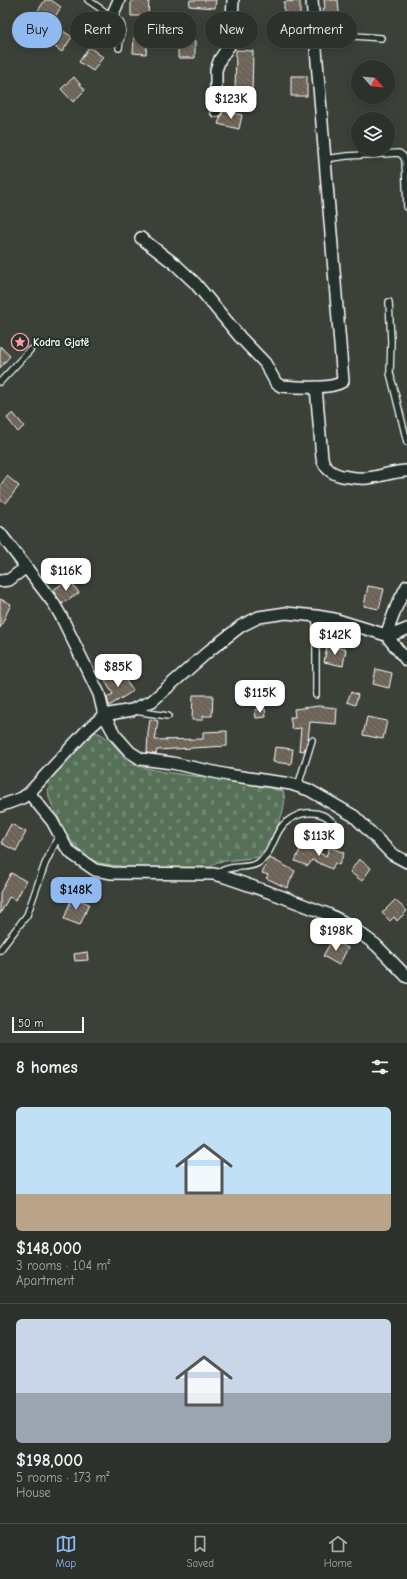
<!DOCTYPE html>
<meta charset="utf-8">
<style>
:root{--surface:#2c312b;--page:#383d37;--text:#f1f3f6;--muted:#a6a9a9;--line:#484c47;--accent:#90b9f0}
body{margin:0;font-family:"Comic Neue",sans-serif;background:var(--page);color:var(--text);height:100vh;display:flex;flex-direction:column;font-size:15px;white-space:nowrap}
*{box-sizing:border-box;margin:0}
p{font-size:13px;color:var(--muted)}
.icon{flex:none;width:22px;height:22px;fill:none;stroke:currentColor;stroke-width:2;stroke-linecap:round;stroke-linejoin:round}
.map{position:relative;height:1043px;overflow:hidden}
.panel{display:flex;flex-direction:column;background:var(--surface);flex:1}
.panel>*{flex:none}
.hud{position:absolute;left:12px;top:12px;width:383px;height:36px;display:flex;gap:8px}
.needle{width:26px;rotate:117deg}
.fabs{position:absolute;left:351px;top:60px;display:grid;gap:8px}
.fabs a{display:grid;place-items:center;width:44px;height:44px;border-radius:50%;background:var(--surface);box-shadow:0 2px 10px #0003,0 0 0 1px var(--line);font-size:20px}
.scale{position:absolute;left:12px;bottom:10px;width:72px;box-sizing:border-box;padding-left:4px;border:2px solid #fff;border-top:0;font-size:11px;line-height:14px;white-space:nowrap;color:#fff;-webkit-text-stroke:3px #26332d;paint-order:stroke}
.price{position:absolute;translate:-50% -34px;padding:0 9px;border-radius:8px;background:#fff;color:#222;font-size:13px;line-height:26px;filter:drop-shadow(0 1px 2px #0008)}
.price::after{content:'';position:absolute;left:50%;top:24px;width:12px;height:9px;margin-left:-6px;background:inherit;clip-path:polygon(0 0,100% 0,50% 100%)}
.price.active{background:var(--accent);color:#111}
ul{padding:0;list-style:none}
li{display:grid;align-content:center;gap:8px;height:212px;padding:0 16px}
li+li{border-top:1px solid var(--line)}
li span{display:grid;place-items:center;height:124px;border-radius:6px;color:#555}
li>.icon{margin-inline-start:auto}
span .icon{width:72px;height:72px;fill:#fffc;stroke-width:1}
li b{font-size:17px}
h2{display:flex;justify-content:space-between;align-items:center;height:48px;padding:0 16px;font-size:17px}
.pill{padding:0 14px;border-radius:18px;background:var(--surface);box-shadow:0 2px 10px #0003,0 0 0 1px var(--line);font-size:14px;line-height:36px}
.pill.active{background:var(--accent);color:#111}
.tabs{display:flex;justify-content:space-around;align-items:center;height:56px;border-top:1px solid var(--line);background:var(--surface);font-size:11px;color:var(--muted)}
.tabs a{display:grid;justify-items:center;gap:2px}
.tabs .active{color:var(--accent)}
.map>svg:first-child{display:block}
</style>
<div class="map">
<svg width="407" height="1043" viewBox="0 0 407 1043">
<defs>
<pattern id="cemetery-stones" width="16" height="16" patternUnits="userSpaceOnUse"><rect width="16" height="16" fill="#546f56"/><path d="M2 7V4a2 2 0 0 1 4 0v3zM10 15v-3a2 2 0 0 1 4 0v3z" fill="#6e856f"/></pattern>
<pattern id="building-back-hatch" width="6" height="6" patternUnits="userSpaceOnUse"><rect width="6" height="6" fill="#6c6256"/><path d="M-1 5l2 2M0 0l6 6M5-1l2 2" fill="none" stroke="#827a6f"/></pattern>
</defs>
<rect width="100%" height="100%" fill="#3b4139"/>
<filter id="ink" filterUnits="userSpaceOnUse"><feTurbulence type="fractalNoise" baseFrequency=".025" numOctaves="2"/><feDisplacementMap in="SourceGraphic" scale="8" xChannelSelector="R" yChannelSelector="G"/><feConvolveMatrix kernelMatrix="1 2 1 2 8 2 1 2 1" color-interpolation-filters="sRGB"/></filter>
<g filter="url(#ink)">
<path fill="url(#cemetery-stones)" stroke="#aab7aa" d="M 95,732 C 114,736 122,762 134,765 C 165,774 197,776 228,780 C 247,783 265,787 283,791 C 290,809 270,842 259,857 L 217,862 L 211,867 C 186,867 109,871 90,859 C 75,850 67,835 59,819 C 52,804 45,796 50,779 C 61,767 81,739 95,732 Z"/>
<path fill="url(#building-back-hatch)" stroke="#fff" d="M 45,0 L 51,0 L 61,7 L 51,23 L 72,37 L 62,52 L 27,27 Z
M 131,0 L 149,0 L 148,16 L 131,16 Z
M 190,0 L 216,0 L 215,8 L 189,6 Z
M 324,0 L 338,0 L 340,23 L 344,23 L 344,33 L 326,34 L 323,9 L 325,8 Z
M 300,1 L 300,19 L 303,19 L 302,31 L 288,30 L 289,16 L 284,16 L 284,2 Z
M 134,37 L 148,38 L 146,54 L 133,53 Z
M 178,41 L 195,41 L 195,58 L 178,58 Z
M 89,47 L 103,57 L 93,71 L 79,62 Z
M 236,50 L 253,51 L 252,94 L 235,94 Z
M 291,76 L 307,76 L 307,96 L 291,96 Z
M 74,77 L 85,90 L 73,102 L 61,89 Z
M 223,111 L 242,115 L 239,129 L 218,124 Z
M 0,346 L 10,356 L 0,368 Z
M 13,413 L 24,426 L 18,432 L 7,418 Z
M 7,476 L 19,486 L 6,503 L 0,499 L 0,486 Z
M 69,579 L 79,593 L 62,604 L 53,590 Z
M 368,586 L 384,589 L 379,609 L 364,606 Z
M 0,599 L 11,604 L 0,628 Z
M 327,646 L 346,649 L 343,666 L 324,662 Z
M 376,669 L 392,673 L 389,688 L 373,684 Z
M 120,672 L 133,691 L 109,706 L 107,697 L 113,694 L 105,681 Z
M 351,692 L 358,695 L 355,705 L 347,702 Z
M 193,695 L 213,695 L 212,716 L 203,716 L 203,720 L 192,720 Z
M 319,706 L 337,708 L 336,724 L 310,722 L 308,739 L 304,751 L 299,750 L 301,728 L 292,729 L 290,717 L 295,717 L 294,709 Z
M 265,709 L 266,717 L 256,718 L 255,710 Z
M 367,717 L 387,721 L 383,739 L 363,735 Z
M 150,719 L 158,721 L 155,740 L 203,739 L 203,732 L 227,731 L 227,746 L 157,750 L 156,754 L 147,753 L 148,733 Z
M 275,747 L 293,749 L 291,764 L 273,762 Z
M 11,824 L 26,832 L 16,851 L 1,843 Z
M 302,845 L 326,856 L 330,847 L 344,853 L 339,865 L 335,863 L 332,869 L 312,860 L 308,866 L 295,861 Z
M 270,858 L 295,871 L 287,888 L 266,878 L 268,875 L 262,873 Z
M 359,859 L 371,868 L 362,881 L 350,872 Z
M 11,873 L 26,881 L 16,900 L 9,897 L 0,914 L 0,893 Z
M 72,897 L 89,904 L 80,925 L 64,919 Z
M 395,900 L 407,911 L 397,921 L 394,917 L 390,921 L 382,913 Z
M 332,940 L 348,948 L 339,965 L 323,956 Z
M 87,952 L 88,960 L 75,961 L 74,954 Z"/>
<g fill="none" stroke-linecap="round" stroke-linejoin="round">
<defs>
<path id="lane" d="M 88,0 L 120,22 L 122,27 L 119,48
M 315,39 L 355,36 L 381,38
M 324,159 L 347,156 L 399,153 L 403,156 L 405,160 L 407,207
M 389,302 L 391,341 L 390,373 L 407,442
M 0,382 L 30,350
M 316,695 L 316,616
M 135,711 L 168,716
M 298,786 L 312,740
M 217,873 C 221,871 226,869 231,868 C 240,866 250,868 258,863 C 272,855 273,836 283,825 C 288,820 295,816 301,814 C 319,810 330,816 340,831
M 0,950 L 27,915 L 45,864 L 59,835"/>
<path id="street" d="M 112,16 L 119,0
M 216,111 L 216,70 L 220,59 L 229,46 L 231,39 L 233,0
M 141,238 L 176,265 L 195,283 L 240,337 L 265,363 L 276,383 L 281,386 C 294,387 333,390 343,381 L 312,0
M 316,387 L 322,458 C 325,469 331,473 342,476 C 350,477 358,479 367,478 C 380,477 393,471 407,471
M 0,533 L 54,604 L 62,618 L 99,694 L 104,715 L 115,735 L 130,752 L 141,759 L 172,763 L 228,775 L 291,784 L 309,790 L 354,816 L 392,854 L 407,862
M 0,581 L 9,580 L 25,568
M 407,586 L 397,605 L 386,635 L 397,633 L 407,629
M 29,793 L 52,821 L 66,847 L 72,854 L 95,870 L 112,873 L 214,874 L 225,877 L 280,896 L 330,915 L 349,925 L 376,945 L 407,977
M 0,806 L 22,798 L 29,793 L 87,730 L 104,715 L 132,710 L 152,701 L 210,650 L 241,626 L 259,617 L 286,613 L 316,616 L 334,619 L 386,635 L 407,661"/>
</defs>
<use href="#lane" stroke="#fff" stroke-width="8"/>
<use href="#street" stroke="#fff" stroke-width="14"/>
<use href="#lane" stroke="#26332d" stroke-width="5.5"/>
<use href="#street" stroke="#26332d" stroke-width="11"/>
</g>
</g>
<defs>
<symbol id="sight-ring" viewBox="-11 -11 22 22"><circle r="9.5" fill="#26332d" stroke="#ff9aa2" stroke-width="1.5"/><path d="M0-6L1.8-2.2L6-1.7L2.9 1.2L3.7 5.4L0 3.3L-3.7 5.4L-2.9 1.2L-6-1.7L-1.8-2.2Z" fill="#ff9aa2"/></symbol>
</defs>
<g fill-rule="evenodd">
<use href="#sight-ring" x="10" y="332" width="20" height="20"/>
</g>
<g text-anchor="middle" stroke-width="4" stroke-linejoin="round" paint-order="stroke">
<g font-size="11" font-weight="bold" fill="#fff" stroke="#26332d" text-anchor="start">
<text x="33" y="346">Kodra Gjatë</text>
</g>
</g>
</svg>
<div class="fabs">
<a><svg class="needle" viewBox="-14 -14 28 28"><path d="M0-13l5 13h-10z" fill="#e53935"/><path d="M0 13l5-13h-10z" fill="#a6a9a9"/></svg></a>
<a><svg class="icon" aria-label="layers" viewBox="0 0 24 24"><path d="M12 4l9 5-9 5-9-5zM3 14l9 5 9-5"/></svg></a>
</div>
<div class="scale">50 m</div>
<b class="price" style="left:231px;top:120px">$123K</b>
<b class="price" style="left:66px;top:592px">$116K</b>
<b class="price" style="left:335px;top:656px">$142K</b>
<b class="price" style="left:118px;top:688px">$85K</b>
<b class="price" style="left:260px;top:714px">$115K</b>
<b class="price" style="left:319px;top:857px">$113K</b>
<b class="price active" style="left:76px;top:911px">$148K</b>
<b class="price" style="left:336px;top:952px">$198K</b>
<div class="hud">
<a class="pill active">Buy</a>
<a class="pill">Rent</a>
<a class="pill">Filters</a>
<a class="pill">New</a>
<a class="pill">Apartment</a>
</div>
</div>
<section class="panel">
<h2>8 homes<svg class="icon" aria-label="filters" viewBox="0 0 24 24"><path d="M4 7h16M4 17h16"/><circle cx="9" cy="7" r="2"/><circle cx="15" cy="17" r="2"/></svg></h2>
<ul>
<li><span style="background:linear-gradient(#bfe0f5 70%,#b9a48a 0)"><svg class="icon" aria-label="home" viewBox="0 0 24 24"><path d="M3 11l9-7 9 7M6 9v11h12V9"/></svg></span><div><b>$148,000</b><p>3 rooms · 104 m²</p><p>Apartment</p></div></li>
<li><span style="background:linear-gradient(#c9d6e8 60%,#9aa5b1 0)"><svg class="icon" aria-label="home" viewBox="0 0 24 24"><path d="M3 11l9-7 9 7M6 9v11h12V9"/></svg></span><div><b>$198,000</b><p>5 rooms · 173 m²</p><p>House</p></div></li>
</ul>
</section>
<nav class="tabs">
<a class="active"><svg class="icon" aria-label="map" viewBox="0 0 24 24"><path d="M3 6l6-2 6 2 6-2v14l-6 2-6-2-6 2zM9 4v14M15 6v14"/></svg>Map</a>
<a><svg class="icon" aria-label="saved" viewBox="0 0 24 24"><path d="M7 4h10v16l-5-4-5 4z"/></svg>Saved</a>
<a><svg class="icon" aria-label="home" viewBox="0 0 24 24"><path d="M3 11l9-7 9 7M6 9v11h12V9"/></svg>Home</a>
</nav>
